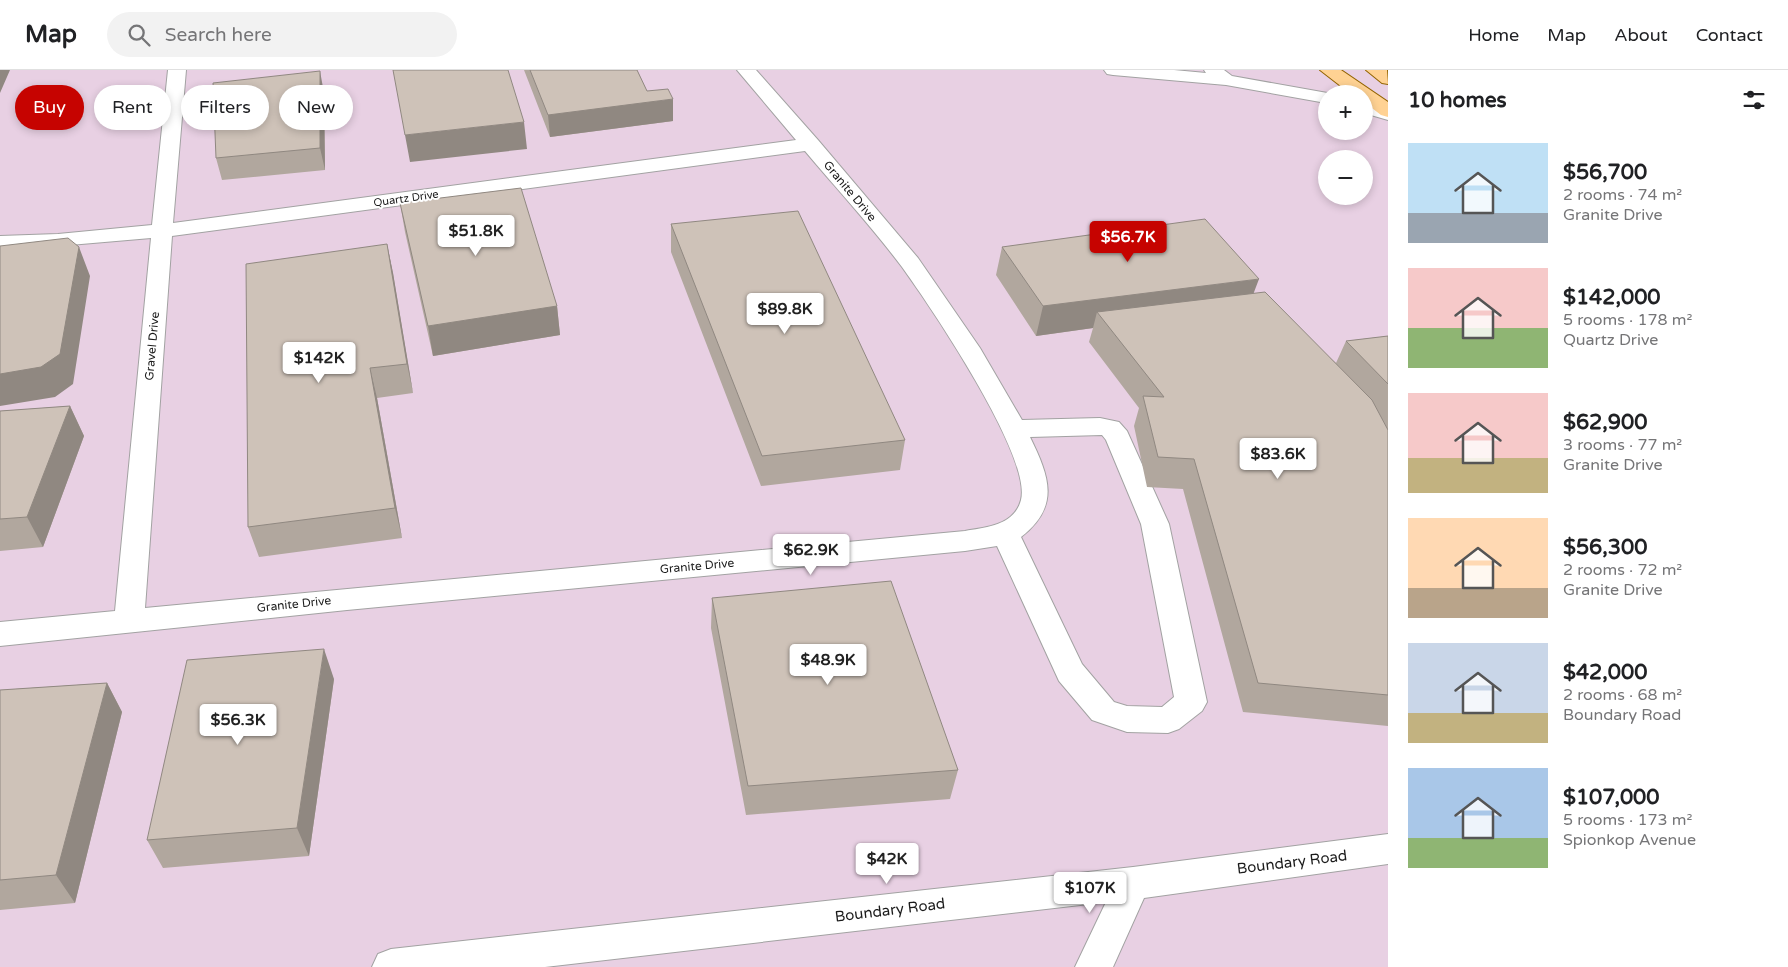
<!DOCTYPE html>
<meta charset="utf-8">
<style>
:root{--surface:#fff;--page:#f2f2f2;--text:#202124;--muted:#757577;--line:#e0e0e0;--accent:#c60300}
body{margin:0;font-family:"Varela Round",sans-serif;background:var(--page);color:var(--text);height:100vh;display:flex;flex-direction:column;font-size:19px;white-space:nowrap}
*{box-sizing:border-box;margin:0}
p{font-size:16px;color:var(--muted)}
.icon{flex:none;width:28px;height:28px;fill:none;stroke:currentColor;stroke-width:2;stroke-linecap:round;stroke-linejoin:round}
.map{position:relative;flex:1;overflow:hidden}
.sheet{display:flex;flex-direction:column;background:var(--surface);width:400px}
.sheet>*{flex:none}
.top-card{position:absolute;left:15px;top:15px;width:475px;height:45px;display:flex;gap:10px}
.tools{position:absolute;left:1318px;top:15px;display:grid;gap:10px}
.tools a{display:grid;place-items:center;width:55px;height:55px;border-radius:50%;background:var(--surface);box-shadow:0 2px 8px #0003;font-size:25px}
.price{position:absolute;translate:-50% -42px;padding:0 11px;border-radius:5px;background:#fff;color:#222;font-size:16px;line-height:32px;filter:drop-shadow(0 1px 2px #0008)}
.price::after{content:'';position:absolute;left:50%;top:30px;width:15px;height:11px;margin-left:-8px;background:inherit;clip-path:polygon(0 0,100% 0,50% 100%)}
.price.current{background:var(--accent);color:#fff}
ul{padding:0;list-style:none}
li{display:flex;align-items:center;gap:15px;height:125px;padding:0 20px}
li span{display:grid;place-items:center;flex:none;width:140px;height:100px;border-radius:0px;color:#555}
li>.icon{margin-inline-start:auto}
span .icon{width:60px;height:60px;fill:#fffc;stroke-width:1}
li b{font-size:21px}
h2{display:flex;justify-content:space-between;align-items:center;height:60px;padding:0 20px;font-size:21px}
.chip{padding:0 18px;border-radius:22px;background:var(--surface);box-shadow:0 2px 8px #0003;font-size:18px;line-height:45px}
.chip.current{background:var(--accent);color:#fff}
header{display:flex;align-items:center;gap:30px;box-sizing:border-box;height:70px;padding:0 25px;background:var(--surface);border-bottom:1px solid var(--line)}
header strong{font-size:24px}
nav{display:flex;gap:28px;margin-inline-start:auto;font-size:18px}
.search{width:350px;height:45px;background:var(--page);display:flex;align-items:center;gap:12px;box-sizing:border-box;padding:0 18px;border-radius:28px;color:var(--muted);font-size:19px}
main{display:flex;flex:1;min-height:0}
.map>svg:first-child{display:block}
</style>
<header>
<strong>Map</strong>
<div class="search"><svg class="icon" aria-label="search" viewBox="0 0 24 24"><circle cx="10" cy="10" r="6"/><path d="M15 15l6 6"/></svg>Search here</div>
<nav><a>Home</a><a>Map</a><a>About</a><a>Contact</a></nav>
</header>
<main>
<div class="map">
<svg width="1388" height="897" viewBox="0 0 1388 897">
<rect width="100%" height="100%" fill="#eee9df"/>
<path fill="#e8d0e3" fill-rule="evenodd" d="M 0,0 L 1388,0 L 1388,897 L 0,897 ZM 1326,24 L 1364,24 L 1364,61 L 1326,61 ZM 1326,89 L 1364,89 L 1364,126 L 1326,126 Z"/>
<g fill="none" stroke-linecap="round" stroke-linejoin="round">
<defs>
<path id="minor" d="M 168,0 L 186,0 L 173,153 L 796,70 L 737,0 L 756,0 L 818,70 L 918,188 L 980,278 L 1022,350 L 1100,348 L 1119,352 L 1127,361 L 1169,454 L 1207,632 L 1202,641 L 1179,659 L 1168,663 L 1127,662 L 1092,650 L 1059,611 L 997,476 L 965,481 L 347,540 L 0,576 L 0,552 L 115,541 L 151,168 L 58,176 L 0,178 L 0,166 L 58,164 L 152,155 ZM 805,81 C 837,119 872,157 902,197 C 930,236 1032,386 1021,430 C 1014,456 986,457 965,461 L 145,538 L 172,166 ZM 1102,365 L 1106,370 L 1141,454 L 1174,627 L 1162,637 L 1127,636 L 1114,632 L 1082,594 L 1021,467 C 1061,436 1049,406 1030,367 Z
M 1104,0 L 1174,0 L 1206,3 L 1204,0 L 1224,0 L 1232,6 L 1333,24 L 1326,24 L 1326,33 L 1226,15 L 1113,5 L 1107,4 Z
M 1364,31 L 1388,38 L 1388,50 L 1364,43 Z
M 1388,764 L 1388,794 L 1144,828 L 1113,897 L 1075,897 L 1106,832 L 545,897 L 372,897 L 378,884 L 391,879 L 1133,797 Z"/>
<path id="major" d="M 1320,0 L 1341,0 L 1388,32 L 1388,47 L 1381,45 L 1364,32 L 1364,24 L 1351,24 Z
M 1366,0 L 1387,0 L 1388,14 L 1382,13 Z"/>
</defs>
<use href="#minor" stroke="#a2a2a2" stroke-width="2"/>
<use href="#major" stroke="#926300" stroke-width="2"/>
<use href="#minor" fill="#fff" fill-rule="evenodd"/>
<use href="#major" fill="#ffd293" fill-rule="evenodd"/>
</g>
<path fill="#b1a79e" d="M 524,0 L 637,0 L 647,21 L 673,51 L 550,67 Z
M 324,23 L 325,100 L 222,110 L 216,88 Z
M 400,133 L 557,236 L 560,265 L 433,286 L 405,162 Z
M 671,154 L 905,370 L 900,400 L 761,416 L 671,182 Z
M 387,174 L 393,203 L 413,323 L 377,328 L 402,468 L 259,487 L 248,457 Z
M 1002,177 L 1254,223 L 1336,293 L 1346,271 L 1388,266 L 1388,656 L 1243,642 L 1183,419 L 1147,417 L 1134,356 L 1139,338 L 1089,272 L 1093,258 L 1036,266 L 996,205 Z
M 70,336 L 84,366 L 43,477 L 0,481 L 0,341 Z
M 712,528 L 958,700 L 950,729 L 746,745 L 711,558 Z
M 334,609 L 309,786 L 163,798 L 147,770 Z
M 107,613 L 122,642 L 75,833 L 0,840 L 0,620 Z"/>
<path fill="#908881" d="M 0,0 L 10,0 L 0,23 Z
M 320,1 L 324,23 L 325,100 L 320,78 Z
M 673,29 L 673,51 L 550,67 L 548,45 Z
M 524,52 L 527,79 L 410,92 L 405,65 Z
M 387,174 L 393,203 L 413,323 L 407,294 Z
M 79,177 L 90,206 L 73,314 L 55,327 L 0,336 L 0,304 Z
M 1259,209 L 1248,238 L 1097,242 L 1093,258 L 1036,266 L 1043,236 Z
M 557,236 L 560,265 L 433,286 L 428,256 Z
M 370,298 L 377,328 L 402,468 L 395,438 Z
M 70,336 L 84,366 L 43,477 L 27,447 Z
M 324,579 L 334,609 L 309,786 L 297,758 Z
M 107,613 L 122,642 L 75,833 L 56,805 Z"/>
<path fill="#cec2b8" stroke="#908881" d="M 393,0 L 508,0 L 524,52 L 405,65 Z
M 530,0 L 637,0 L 647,21 L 668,19 L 673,29 L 548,45 Z
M 320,1 L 320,78 L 216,88 L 213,13 Z
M 521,118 L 557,236 L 428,256 L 400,133 Z
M 798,141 L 905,370 L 762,386 L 671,154 Z
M 1205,149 L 1259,209 L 1043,236 L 1002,177 Z
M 68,168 L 79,177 L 60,284 L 41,297 L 0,304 L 0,176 Z
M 387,174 L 407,294 L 370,298 L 395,438 L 248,457 L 246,194 Z
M 1265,222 L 1372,330 L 1388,360 L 1388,625 L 1258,613 L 1194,389 L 1158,387 L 1143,326 L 1164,327 L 1097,242 Z
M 1388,266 L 1388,314 L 1346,271 Z
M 70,336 L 27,447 L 0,449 L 0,341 Z
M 891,511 L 958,700 L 748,716 L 712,528 Z
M 324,579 L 297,758 L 147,770 L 187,590 Z
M 107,613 L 56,805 L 0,810 L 0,620 Z"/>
<g text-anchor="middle" stroke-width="4" stroke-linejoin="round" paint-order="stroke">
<g font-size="11" fill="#1b1b1b" stroke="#fff">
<text transform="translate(406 128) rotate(-8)" y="4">Quartz Drive</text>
</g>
<g font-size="12" fill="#1b1b1b" stroke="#fff">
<text transform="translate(850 121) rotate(50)" y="4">Granite Drive</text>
<text transform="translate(152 276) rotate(-85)" y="4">Gravel Drive</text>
<text transform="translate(697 496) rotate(-5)" y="4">Granite Drive</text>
<text transform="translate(294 534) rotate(-6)" y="4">Granite Drive</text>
</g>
<g font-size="15" fill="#1b1b1b" stroke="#fff">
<text transform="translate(1292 792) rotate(-7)" y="5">Boundary Road</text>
<text transform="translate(890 840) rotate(-7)" y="5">Boundary Road</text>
</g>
</g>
</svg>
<div class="tools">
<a>+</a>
<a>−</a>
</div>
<b class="price" style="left:476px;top:187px">$51.8K</b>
<b class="price current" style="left:1128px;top:193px">$56.7K</b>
<b class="price" style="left:785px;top:265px">$89.8K</b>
<b class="price" style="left:319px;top:314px">$142K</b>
<b class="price" style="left:1278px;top:410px">$83.6K</b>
<b class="price" style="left:811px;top:506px">$62.9K</b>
<b class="price" style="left:828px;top:616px">$48.9K</b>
<b class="price" style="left:238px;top:676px">$56.3K</b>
<b class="price" style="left:887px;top:815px">$42K</b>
<b class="price" style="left:1090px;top:844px">$107K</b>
<div class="top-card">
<a class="chip current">Buy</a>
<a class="chip">Rent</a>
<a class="chip">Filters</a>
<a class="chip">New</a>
</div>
</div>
<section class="sheet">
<h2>10 homes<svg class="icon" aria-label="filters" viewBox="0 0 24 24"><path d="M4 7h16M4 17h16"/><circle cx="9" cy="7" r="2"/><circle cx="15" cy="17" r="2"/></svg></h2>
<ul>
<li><span style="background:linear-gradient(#bfe0f5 70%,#9aa5b1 0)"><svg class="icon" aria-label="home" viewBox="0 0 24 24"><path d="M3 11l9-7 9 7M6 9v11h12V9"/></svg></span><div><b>$56,700</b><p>2 rooms · 74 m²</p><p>Granite Drive</p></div></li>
<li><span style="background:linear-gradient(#f6c9c9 60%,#8fb573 0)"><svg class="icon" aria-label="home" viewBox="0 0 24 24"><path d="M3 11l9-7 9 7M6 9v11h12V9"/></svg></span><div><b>$142,000</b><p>5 rooms · 178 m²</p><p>Quartz Drive</p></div></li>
<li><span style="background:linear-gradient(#f6c9c9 65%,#c2b280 0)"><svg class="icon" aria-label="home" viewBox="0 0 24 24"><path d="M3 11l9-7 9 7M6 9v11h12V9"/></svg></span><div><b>$62,900</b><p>3 rooms · 77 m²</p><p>Granite Drive</p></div></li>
<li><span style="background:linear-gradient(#ffd9b3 70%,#b9a48a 0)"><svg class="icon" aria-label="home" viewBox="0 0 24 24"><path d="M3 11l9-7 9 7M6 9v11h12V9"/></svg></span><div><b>$56,300</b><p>2 rooms · 72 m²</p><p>Granite Drive</p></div></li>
<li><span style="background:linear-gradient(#c9d6e8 70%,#c2b280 0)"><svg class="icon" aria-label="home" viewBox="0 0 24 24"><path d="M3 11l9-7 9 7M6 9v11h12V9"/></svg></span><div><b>$42,000</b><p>2 rooms · 68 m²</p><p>Boundary Road</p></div></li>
<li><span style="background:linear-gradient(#a9c7e8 70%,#8fb573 0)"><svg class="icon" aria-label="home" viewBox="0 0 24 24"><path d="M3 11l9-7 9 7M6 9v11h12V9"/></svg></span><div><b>$107,000</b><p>5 rooms · 173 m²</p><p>Spionkop Avenue</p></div></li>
</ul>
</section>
</main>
